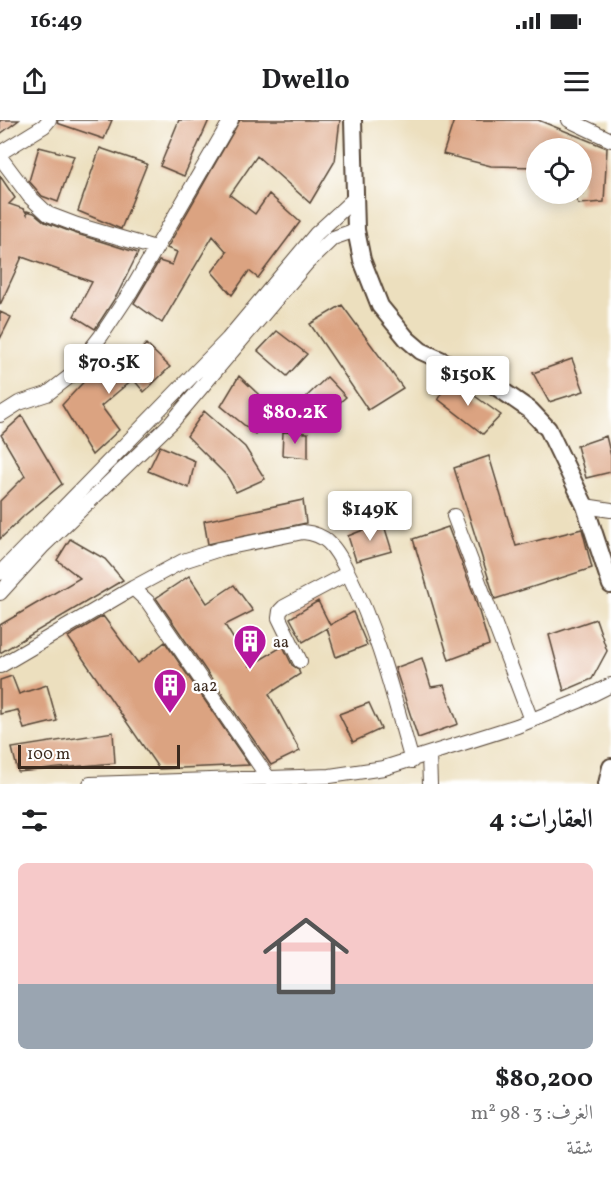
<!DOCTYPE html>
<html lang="ar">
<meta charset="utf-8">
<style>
:root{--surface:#fff;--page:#f6f6f6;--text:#202124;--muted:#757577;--line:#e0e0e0;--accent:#b5179e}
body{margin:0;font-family:Vollkorn,Amiri,serif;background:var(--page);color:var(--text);direction:rtl;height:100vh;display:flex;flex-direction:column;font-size:22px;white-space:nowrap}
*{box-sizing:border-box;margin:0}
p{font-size:20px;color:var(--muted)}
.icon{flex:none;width:33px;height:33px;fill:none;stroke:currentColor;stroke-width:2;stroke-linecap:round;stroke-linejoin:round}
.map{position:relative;height:664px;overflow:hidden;direction:ltr}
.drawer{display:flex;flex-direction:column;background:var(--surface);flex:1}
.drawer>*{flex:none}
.buttons{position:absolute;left:526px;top:18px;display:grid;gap:12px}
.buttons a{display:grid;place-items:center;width:66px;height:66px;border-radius:50%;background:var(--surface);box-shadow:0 3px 15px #0003;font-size:30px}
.scale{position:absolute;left:18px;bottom:15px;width:162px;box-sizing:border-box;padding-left:6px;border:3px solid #3b2a1e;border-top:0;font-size:16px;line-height:21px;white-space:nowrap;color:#3b2a1e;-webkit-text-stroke:4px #fff;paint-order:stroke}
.price{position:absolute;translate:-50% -51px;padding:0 14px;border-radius:6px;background:#fff;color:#222;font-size:20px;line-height:39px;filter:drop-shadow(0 2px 3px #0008)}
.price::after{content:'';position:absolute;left:50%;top:36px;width:18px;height:14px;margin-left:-9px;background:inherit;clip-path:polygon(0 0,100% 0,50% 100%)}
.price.selected{background:var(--accent);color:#fff}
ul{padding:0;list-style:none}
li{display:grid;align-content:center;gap:12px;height:318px;padding:0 18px}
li+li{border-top:2px solid var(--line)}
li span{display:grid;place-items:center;height:186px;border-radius:9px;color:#555}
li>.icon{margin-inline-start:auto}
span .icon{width:108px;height:108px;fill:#fffc;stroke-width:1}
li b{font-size:26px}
h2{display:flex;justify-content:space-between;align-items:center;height:72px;padding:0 18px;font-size:26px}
.status{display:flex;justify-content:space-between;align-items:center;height:42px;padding:0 30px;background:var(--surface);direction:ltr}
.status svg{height:16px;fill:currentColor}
header{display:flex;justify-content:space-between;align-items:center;height:78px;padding:0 18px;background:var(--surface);font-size:27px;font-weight:700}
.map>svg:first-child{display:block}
</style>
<div class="status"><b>16:49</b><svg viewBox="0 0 49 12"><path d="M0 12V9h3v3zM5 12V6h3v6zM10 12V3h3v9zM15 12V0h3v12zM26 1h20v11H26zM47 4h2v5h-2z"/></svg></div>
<header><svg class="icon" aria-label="menu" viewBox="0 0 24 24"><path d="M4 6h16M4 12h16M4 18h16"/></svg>Dwello<svg class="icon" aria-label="share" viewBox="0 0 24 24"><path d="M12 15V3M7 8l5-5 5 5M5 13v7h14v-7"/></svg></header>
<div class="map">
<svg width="611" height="664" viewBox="0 0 611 664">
<rect width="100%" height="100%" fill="#fff"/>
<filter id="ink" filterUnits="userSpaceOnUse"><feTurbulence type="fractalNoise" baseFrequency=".0167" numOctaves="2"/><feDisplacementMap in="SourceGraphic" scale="12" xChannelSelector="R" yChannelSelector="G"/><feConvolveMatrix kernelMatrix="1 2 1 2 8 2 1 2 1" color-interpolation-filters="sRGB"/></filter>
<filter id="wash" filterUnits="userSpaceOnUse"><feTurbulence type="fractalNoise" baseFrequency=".008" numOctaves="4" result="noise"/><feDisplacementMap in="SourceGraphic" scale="24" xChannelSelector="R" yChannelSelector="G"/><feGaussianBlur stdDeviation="1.35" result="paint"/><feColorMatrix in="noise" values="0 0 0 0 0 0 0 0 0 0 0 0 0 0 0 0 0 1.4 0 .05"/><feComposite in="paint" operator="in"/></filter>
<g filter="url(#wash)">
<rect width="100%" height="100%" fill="#ecdfbe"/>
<g id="blocks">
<path fill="#dba381" d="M 0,0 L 19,0 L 0,14 Z
M 58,0 L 112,0 L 104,19 L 57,3 Z
M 179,0 L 209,0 L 184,56 L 160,46 Z
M 240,0 L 340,0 L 335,41 L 310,83 L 257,36 L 230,75 L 255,94 L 269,74 L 300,102 L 258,158 L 249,151 L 232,175 L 212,152 L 227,132 L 213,116 L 162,203 L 134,183 L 159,141 L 172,145 L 177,132 L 167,128 Z
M 454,0 L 538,0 L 607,28 L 604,82 L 578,84 L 575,74 L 582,74 L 582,28 L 537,28 L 537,47 L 491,46 L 443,34 Z
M 39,27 L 74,36 L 58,82 L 42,76 L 29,61 Z
M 100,28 L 147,44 L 121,109 L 78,91 Z
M 0,56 L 15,78 L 9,84 L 24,89 L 27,94 L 27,91 L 34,93 L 45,102 L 74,113 L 138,133 L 117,175 L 95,209 L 74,196 L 92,162 L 22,137 L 0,185 Z
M 342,185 L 403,268 L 368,290 L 310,204 Z
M 0,192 L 11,197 L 0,219 Z
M 277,211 L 307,234 L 287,256 L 258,231 Z
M 146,224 L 170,247 L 144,272 L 133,259 L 101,286 L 119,310 L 92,335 L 62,285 L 105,239 L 119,254 Z
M 572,239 L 584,271 L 549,282 L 533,253 Z
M 239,256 L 274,289 L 255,314 L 221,286 Z
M 327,257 L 346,277 L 322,298 L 307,276 Z
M 450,258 L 501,295 L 483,314 L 438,279 Z
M 204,291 L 245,327 L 265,359 L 236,372 L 227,356 L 187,316 Z
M 22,296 L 62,364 L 25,395 L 0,419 L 0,381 L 25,356 L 1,315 Z
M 283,312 L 308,313 L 308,338 L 282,335 Z
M 606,316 L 611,336 L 611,352 L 586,358 L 577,326 Z
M 160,326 L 195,341 L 189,368 L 148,351 Z
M 489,336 L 516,426 L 582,409 L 592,448 L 495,479 L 454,348 Z
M 303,380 L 306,403 L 208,424 L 204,401 Z
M 383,402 L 392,431 L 356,441 L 348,416 Z
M 448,407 L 474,475 L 489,525 L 449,540 L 413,419 Z
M 70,419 L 105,439 L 123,460 L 0,533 L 0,505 L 80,458 L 57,440 Z
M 189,456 L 207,483 L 234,465 L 253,491 L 225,505 L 250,546 L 283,526 L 292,545 L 298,549 L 300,554 L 269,574 L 300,631 L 271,645 L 156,478 Z
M 318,481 L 330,505 L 353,492 L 367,525 L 336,537 L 327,508 L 303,522 L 290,498 Z
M 103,496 L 138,543 L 165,522 L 249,645 L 159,649 L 68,517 Z
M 596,499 L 607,531 L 592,559 L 564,571 L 549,515 Z
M 422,538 L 431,567 L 444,565 L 458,604 L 418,618 L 395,548 Z
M 12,556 L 19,574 L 47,565 L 57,601 L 24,609 L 18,590 L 0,594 L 0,560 Z
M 369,583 L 381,609 L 353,622 L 339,594 Z
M 113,612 L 115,643 L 18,652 L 12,628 Z"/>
</g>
</g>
<g filter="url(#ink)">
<use href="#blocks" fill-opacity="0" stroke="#564536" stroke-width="1.5"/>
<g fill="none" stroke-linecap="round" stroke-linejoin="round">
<defs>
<path id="minor" d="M 569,0 L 611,20
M 0,33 L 44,6 L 49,0
M 0,37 L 30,77 L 48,94 L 77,105 L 155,128
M 0,295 L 19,283 L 47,274 L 69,257 L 101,216 L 131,171 L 231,0
M 585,386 L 611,390
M 454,396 L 531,600
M 0,453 L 228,219 L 316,114 L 355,78
M 133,468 L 183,441 L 220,429 L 303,412 C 312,413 321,415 328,422 C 338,431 344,445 350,457 C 379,515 394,579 412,641
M 0,473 L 42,427 L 172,302 L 306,144 L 333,118 L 356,110
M 300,541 L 279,498 L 280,491 L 284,487 L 348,453
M 0,546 L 133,468 L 148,482 L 269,659
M 429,635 L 430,664
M 90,664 L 330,656 L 384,648 L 517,606 L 579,581 L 611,565"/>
<path id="tertiary" d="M 353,0 L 356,110 L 362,140 L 380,186 L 407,219 L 421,231 L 491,263 L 530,290 L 548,309 L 585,386 L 611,465
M 607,664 L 611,647"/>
</defs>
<use href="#minor" stroke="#564536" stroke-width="16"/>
<use href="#tertiary" stroke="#564536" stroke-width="20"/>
<use href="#minor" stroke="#fff" stroke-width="14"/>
<use href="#tertiary" stroke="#fff" stroke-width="16"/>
</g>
</g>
<defs>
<symbol id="building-pin" viewBox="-11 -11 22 30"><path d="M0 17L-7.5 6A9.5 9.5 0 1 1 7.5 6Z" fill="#b5179e" stroke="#fff"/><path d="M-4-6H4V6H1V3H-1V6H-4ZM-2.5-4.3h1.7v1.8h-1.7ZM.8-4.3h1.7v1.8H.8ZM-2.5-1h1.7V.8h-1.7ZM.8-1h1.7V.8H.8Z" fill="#fff"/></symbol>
</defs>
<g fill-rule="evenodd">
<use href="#building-pin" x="231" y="502" width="38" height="52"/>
<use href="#building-pin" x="151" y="546" width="38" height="52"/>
</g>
<g text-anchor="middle" stroke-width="5" stroke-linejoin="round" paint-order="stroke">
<g font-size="16" fill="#3b2a1e" stroke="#fff" text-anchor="start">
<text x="273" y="527">aa</text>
<text x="193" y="571">aa2</text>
</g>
</g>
</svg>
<div class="buttons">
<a><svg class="icon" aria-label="locate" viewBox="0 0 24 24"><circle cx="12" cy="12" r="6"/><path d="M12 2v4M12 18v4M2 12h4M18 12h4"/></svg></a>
</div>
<div class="scale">100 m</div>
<b class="price" style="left:109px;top:275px">$70.5K</b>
<b class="price" style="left:468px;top:287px">$150K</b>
<b class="price selected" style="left:295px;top:325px">$80.2K</b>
<b class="price" style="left:370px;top:422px">$149K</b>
</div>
<section class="drawer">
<h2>العقارات: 4<svg class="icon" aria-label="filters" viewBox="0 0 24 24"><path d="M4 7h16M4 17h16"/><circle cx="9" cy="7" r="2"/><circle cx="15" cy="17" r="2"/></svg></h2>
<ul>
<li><span style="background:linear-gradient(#f6c9c9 65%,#9aa5b1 0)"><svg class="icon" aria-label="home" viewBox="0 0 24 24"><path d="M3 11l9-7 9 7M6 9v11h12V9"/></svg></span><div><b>$80,200</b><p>الغرف: 3 · 98 m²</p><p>شقة</p></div></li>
</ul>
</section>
